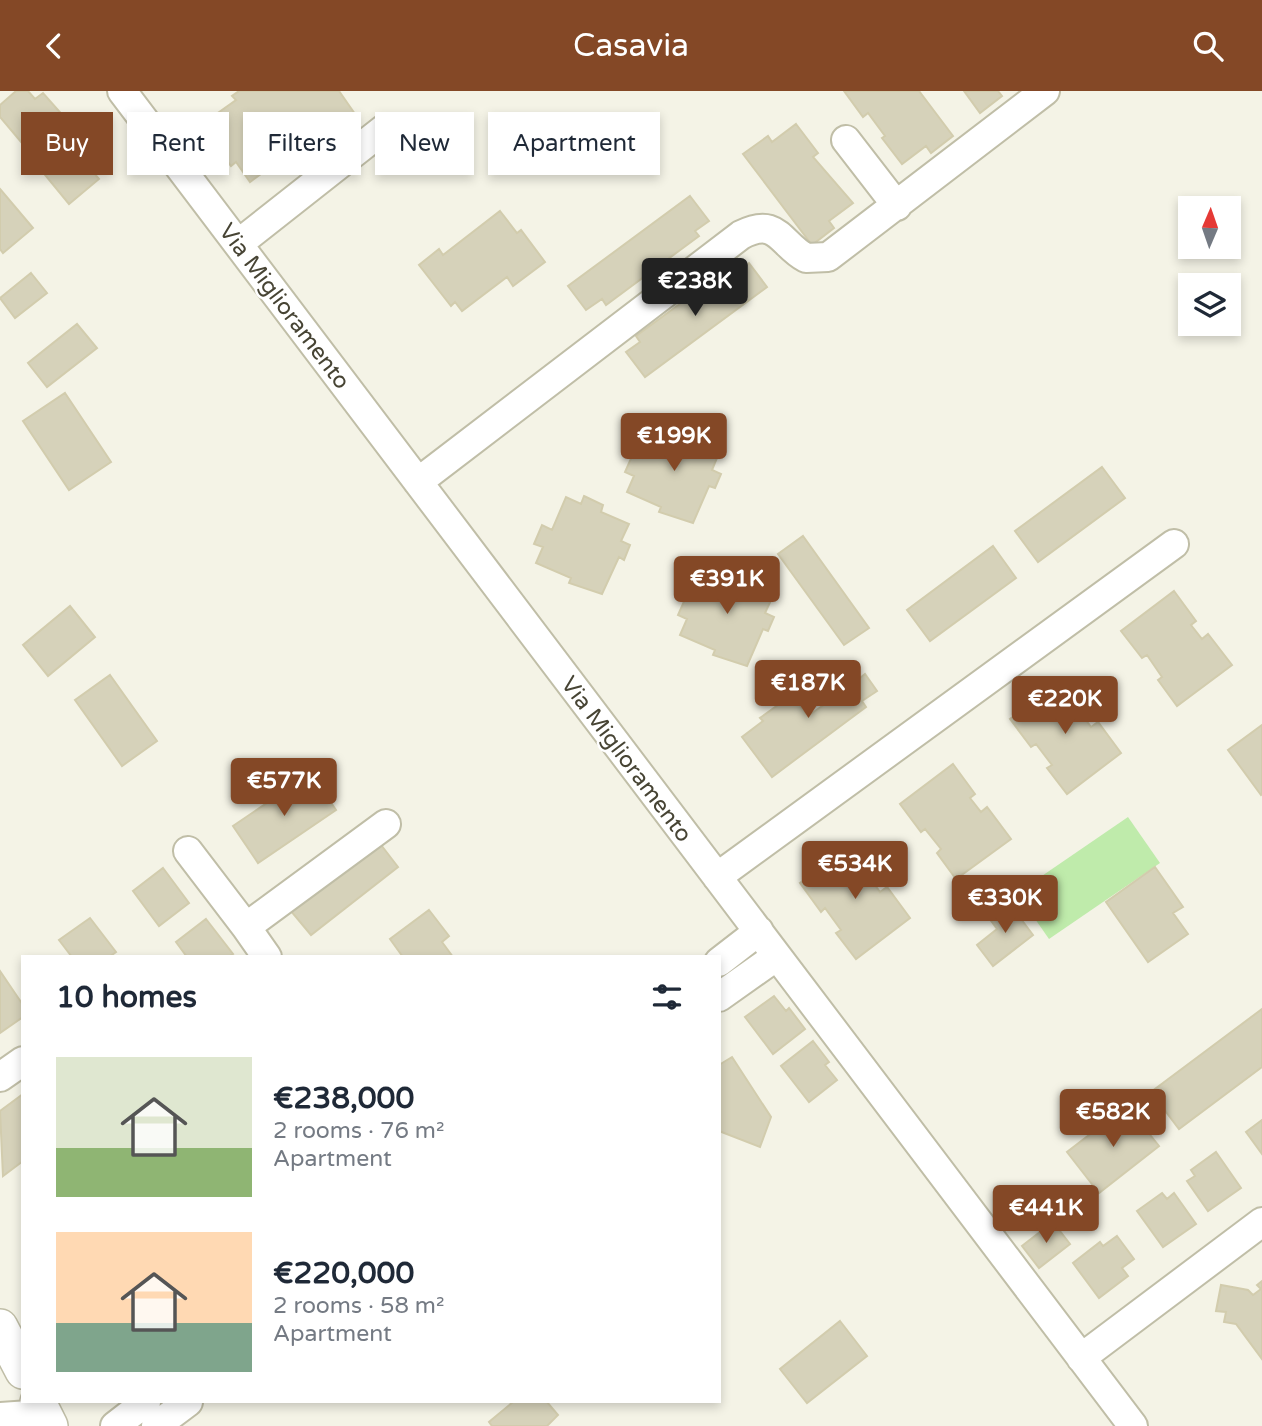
<!DOCTYPE html>
<meta charset="utf-8">
<style>
:root{--surface:#fff;--page:#f6f6f7;--text:#1f2937;--muted:#747a83;--accent:#844826}
body{margin:0;font-family:"Varela Round",sans-serif;background:var(--page);color:var(--text);height:100vh;display:flex;flex-direction:column;font-size:26px;white-space:nowrap}
*{box-sizing:border-box;margin:0}
p{font-size:23px;color:var(--muted)}
.icon{flex:none;width:38px;height:38px;fill:none;stroke:currentColor;stroke-width:2;stroke-linecap:round;stroke-linejoin:round}
.map{position:relative;flex:1;overflow:hidden}
.panel{position:absolute;left:21px;top:864px;width:700px;height:448px;display:flex;flex-direction:column;background:var(--surface);border-radius:0px;box-shadow:0 4px 10px #0003}
.panel>*{flex:none}
.guide{position:absolute;left:21px;top:21px;width:700px;height:63px;display:flex;gap:14px}
.needle{width:46px;rotate:2deg}
.fabs{position:absolute;left:1178px;top:105px;display:grid;gap:14px}
.fabs a{display:grid;place-items:center;width:63px;height:63px;border-radius:0px;background:var(--surface);box-shadow:0 4px 10px #0003;font-size:35px}
.price{position:absolute;translate:-50% -60px;padding:0 16px;border-radius:7px;background:var(--accent);color:#fff;font-size:23px;line-height:46px;filter:drop-shadow(0 2px 4px #0008)}
.price::after{content:'';position:absolute;left:50%;top:42px;width:21px;height:16px;margin-left:-10px;background:inherit;clip-path:polygon(0 0,100% 0,50% 100%)}
.price.active{background:#222;color:#fff}
ul{padding:0;list-style:none}
li{display:flex;align-items:center;gap:21px;height:175px;padding:0 35px}
li span{display:grid;place-items:center;flex:none;width:196px;height:140px;border-radius:0px;color:#555}
li>.icon{margin-inline-start:auto}
span .icon{width:84px;height:84px;fill:#fffc;stroke-width:1}
li b{font-size:30px}
h2{display:flex;justify-content:space-between;align-items:center;height:84px;padding:0 35px;font-size:30px}
.pill{padding:0 24px;border-radius:0px;background:var(--surface);box-shadow:0 4px 10px #0003;font-size:24px;line-height:63px}
.pill.active{background:var(--accent);color:#fff}
header{display:flex;justify-content:space-between;align-items:center;height:91px;padding:0 35px;background:var(--accent);color:#fff;font-size:32px;font-weight:600}
.map>svg:first-child{display:block}
</style>
<header><svg class="icon" aria-label="back" viewBox="0 0 24 24"><path d="M15 5l-7 7 7 7"/></svg>Casavia<svg class="icon" aria-label="search" viewBox="0 0 24 24"><circle cx="10" cy="10" r="6"/><path d="M15 15l6 6"/></svg></header>
<div class="map">
<svg width="1262" height="1335" viewBox="0 0 1262 1335">
<rect width="100%" height="100%" fill="#f4f3e6"/>
<path fill="#bfebab" d="M 1128,726 L 1160,772 L 1049,848 L 1017,802 Z"/>
<path fill="#d6d2ba" stroke="#d2ccad" stroke-width="2" d="M 16,0 L 28,0 L 35,8 L 43,2 L 65,27 L 27,58 L 0,26 L 0,14 Z
M 239,0 L 339,0 L 355,23 L 329,42 L 326,37 L 314,47 L 307,37 L 270,64 L 276,72 L 250,91 L 236,71 L 231,75 L 201,34 L 236,9 L 232,5 Z
M 844,0 L 919,0 L 953,45 L 931,62 L 926,55 L 902,73 L 882,47 L 885,45 L 868,22 L 863,26 Z
M 964,0 L 998,0 L 1002,5 L 980,22 Z
M 796,33 L 818,62 L 813,66 L 853,112 L 829,130 L 834,137 L 812,154 L 743,63 L 768,45 L 772,51 Z
M 73,42 L 95,67 L 87,74 L 99,88 L 69,113 L 36,73 Z
M 0,98 L 33,137 L 3,162 L 0,158 Z
M 690,105 L 709,130 L 695,140 L 699,145 L 606,214 L 602,208 L 586,219 L 568,195 Z
M 500,120 L 517,142 L 521,139 L 545,171 L 513,195 L 507,186 L 462,220 L 455,211 L 451,215 L 419,174 L 439,158 L 443,164 Z
M 749,172 L 767,196 L 645,286 L 626,261 L 640,251 L 636,245 L 729,177 L 733,183 Z
M 31,182 L 47,202 L 15,227 L 0,207 Z
M 77,233 L 97,257 L 47,296 L 28,272 Z
M 65,302 L 111,371 L 69,399 L 23,330 Z
M 657,334 L 672,341 L 675,334 L 694,342 L 691,349 L 719,362 L 712,379 L 721,383 L 715,397 L 709,395 L 693,432 L 659,421 L 661,416 L 627,401 L 634,385 L 625,381 L 633,363 L 642,367 Z
M 1102,376 L 1125,407 L 1038,471 L 1015,440 Z
M 584,405 L 603,414 L 601,421 L 629,433 L 621,450 L 630,454 L 624,469 L 619,466 L 602,503 L 569,492 L 571,487 L 536,472 L 543,456 L 534,453 L 542,434 L 552,439 L 566,406 L 581,413 Z
M 803,445 L 869,537 L 844,554 L 778,463 Z
M 993,455 L 1016,487 L 930,550 L 907,519 Z
M 710,477 L 725,484 L 728,477 L 748,485 L 744,492 L 773,505 L 765,522 L 774,526 L 768,540 L 763,538 L 747,575 L 713,564 L 715,559 L 680,544 L 687,528 L 678,524 L 686,506 L 696,510 Z
M 1174,500 L 1196,530 L 1191,534 L 1202,548 L 1208,543 L 1232,574 L 1177,615 L 1158,589 L 1162,586 L 1147,564 L 1142,567 L 1121,540 Z
M 70,515 L 95,546 L 48,585 L 23,554 Z
M 843,572 L 860,587 L 865,583 L 877,600 L 862,610 L 866,616 L 772,686 L 742,646 L 763,630 L 760,627 L 792,604 L 808,625 L 825,613 L 815,600 L 829,589 L 826,584 Z
M 110,584 L 157,650 L 122,675 L 75,609 Z
M 1063,588 L 1085,618 L 1081,622 L 1091,636 L 1098,631 L 1121,662 L 1067,703 L 1047,677 L 1052,674 L 1036,653 L 1031,656 L 1010,628 Z
M 1262,634 L 1262,703 L 1261,704 L 1228,659 Z
M 953,673 L 975,703 L 970,707 L 981,721 L 987,716 L 1011,748 L 956,788 L 937,762 L 941,758 L 925,738 L 921,741 L 900,713 Z
M 311,682 L 336,719 L 258,772 L 233,735 Z
M 378,750 L 398,776 L 311,844 L 290,819 Z
M 853,753 L 875,783 L 870,787 L 880,801 L 887,796 L 910,827 L 856,868 L 836,842 L 841,839 L 825,817 L 821,821 L 800,792 Z
M 1155,776 L 1183,816 L 1173,822 L 1188,843 L 1148,871 L 1106,811 Z
M 163,777 L 189,812 L 159,835 L 133,800 Z
M 1009,812 L 1033,844 L 993,875 L 977,854 L 997,838 L 989,827 Z
M 429,819 L 449,845 L 442,851 L 453,866 L 403,866 L 390,848 Z
M 90,827 L 116,861 L 109,866 L 72,866 L 59,849 Z
M 206,828 L 233,863 L 228,866 L 187,866 L 176,851 Z
M 0,880 L 23,914 L 23,926 L 0,942 Z
M 774,905 L 786,920 L 789,917 L 805,938 L 773,963 L 745,926 Z
M 1262,918 L 1262,976 L 1179,1038 L 1151,1001 Z
M 813,950 L 829,971 L 825,974 L 837,989 L 809,1011 L 781,975 Z
M 732,966 L 771,1026 L 760,1056 L 719,1040 L 719,974 Z
M 23,1003 L 23,1070 L 3,1085 L 0,1020 Z
M 1127,1015 L 1159,1055 L 1099,1102 L 1067,1061 Z
M 1262,1029 L 1262,1063 L 1246,1041 Z
M 1216,1061 L 1241,1097 L 1208,1120 L 1187,1090 L 1195,1085 L 1191,1079 Z
M 1162,1102 L 1167,1108 L 1174,1102 L 1196,1133 L 1163,1156 L 1137,1120 Z
M 1053,1131 L 1070,1153 L 1039,1177 L 1022,1155 Z
M 1117,1145 L 1134,1168 L 1122,1177 L 1128,1185 L 1099,1207 L 1073,1172 L 1100,1151 L 1103,1155 Z
M 1262,1190 L 1262,1268 L 1236,1233 L 1224,1231 L 1226,1221 L 1216,1220 L 1221,1194 L 1248,1199 L 1253,1204 L 1261,1198 L 1257,1194 Z
M 840,1230 L 867,1265 L 807,1312 L 780,1278 Z
M 513,1311 L 547,1311 L 558,1324 L 547,1335 L 492,1335 L 489,1331 Z"/>
<g fill="none" stroke-linecap="round" stroke-linejoin="round">
<defs>
<path id="minor" d="M 122,0 L 1133,1335
M 846,49 L 897,115
M 238,153 L 384,38
M 418,391 L 741,144 C 778,125 780,153 806,167 L 828,166 L 1045,0
M 188,760 L 246,836
M 717,786 L 1174,453
M 267,866 L 246,836 L 386,733
M 719,871 L 759,840
M 719,906 L 777,865
M 0,986 L 23,970
M 1081,1267 L 1262,1131
M 0,1326 L 44,1323
M 115,1335 L 146,1311
M 156,1335 L 188,1311"/>
<path id="tertiary" d="M 0,1236 L 23,1280
M 38,1311 L 50,1335"/>
</defs>
<use href="#minor" stroke="#c0bea7" stroke-width="32"/>
<use href="#tertiary" stroke="#c0bea7" stroke-width="38"/>
<use href="#minor" stroke="#fff" stroke-width="28"/>
<use href="#tertiary" stroke="#fff" stroke-width="35"/>
</g>
<g text-anchor="middle" stroke-width="5" stroke-linejoin="round" paint-order="stroke">
<g font-size="23" fill="#474434" stroke="#fff">
<text transform="translate(285 215) rotate(53)" y="8">Via Miglioramento</text>
<text transform="translate(627 668) rotate(53)" y="8">Via Miglioramento</text>
</g>
</g>
</svg>
<div class="fabs">
<a><svg class="needle" viewBox="-14 -14 28 28"><path d="M0-13l5 13h-10z" fill="#e53935"/><path d="M0 13l5-13h-10z" fill="#747a83"/></svg></a>
<a><svg class="icon" aria-label="layers" viewBox="0 0 24 24"><path d="M12 4l9 5-9 5-9-5zM3 14l9 5 9-5"/></svg></a>
</div>
<b class="price active" style="left:695px;top:227px">€238K</b>
<b class="price" style="left:674px;top:382px">€199K</b>
<b class="price" style="left:727px;top:525px">€391K</b>
<b class="price" style="left:808px;top:629px">€187K</b>
<b class="price" style="left:1065px;top:645px">€220K</b>
<b class="price" style="left:284px;top:727px">€577K</b>
<b class="price" style="left:855px;top:810px">€534K</b>
<b class="price" style="left:1005px;top:844px">€330K</b>
<b class="price" style="left:1113px;top:1058px">€582K</b>
<b class="price" style="left:1046px;top:1154px">€441K</b>
<div class="guide">
<a class="pill active">Buy</a>
<a class="pill">Rent</a>
<a class="pill">Filters</a>
<a class="pill">New</a>
<a class="pill">Apartment</a>
</div>
<section class="panel">
<h2>10 homes<svg class="icon" aria-label="filters" viewBox="0 0 24 24"><path d="M4 7h16M4 17h16"/><circle cx="9" cy="7" r="2"/><circle cx="15" cy="17" r="2"/></svg></h2>
<ul>
<li><span style="background:linear-gradient(#dfe7d0 65%,#8fb573 0)"><svg class="icon" aria-label="home" viewBox="0 0 24 24"><path d="M3 11l9-7 9 7M6 9v11h12V9"/></svg></span><div><b>€238,000</b><p>2 rooms · 76 m²</p><p>Apartment</p></div></li>
<li><span style="background:linear-gradient(#ffd9b3 65%,#7fa58c 0)"><svg class="icon" aria-label="home" viewBox="0 0 24 24"><path d="M3 11l9-7 9 7M6 9v11h12V9"/></svg></span><div><b>€220,000</b><p>2 rooms · 58 m²</p><p>Apartment</p></div></li>
</ul>
</section>
</div>
